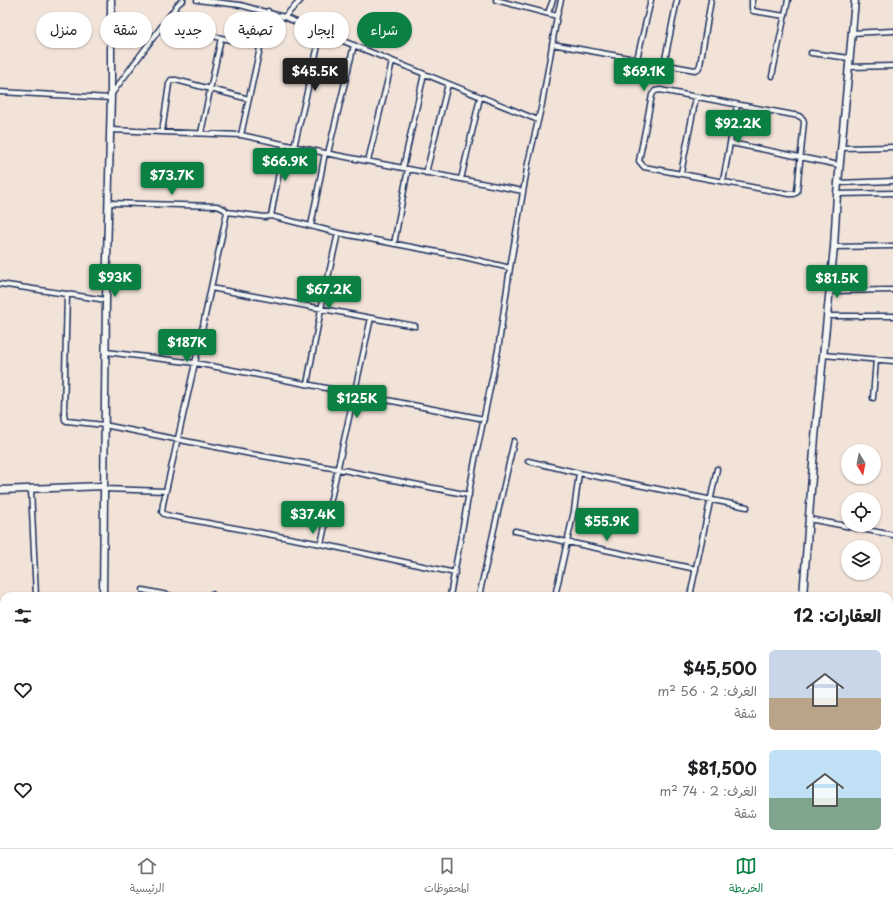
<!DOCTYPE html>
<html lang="ar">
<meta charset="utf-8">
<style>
:root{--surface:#fff;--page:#f2f2f2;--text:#202124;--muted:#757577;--line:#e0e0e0;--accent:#0b8043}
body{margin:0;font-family:"Playpen Sans","Playpen Sans Arabic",sans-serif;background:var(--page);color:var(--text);direction:rtl;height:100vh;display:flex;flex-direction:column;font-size:15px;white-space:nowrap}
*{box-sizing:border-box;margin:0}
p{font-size:13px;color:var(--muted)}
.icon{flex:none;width:22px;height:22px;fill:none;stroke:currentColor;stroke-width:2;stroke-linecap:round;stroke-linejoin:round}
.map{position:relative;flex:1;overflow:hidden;direction:ltr}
.drawer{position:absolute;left:0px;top:592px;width:893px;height:256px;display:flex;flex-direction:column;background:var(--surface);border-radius:12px 12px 0 0;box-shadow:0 1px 3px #0004;direction:rtl}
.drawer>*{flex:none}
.banner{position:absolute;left:12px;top:12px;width:400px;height:36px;direction:rtl;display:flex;gap:8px}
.needle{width:26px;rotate:170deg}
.tools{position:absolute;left:841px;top:444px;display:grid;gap:8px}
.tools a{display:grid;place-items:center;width:40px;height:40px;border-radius:50%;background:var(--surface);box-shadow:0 1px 3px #0004;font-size:20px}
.price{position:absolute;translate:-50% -34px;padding:0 9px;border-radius:4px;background:var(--accent);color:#fff;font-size:13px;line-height:26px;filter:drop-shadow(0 1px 2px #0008)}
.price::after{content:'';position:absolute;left:50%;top:24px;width:12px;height:9px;margin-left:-6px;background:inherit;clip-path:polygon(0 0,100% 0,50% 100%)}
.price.selected{background:#222;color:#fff}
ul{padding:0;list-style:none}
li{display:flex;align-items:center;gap:12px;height:100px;padding:0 12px}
li span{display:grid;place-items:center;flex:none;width:112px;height:80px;border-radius:6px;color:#555}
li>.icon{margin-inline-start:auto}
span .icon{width:48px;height:48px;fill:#fffc;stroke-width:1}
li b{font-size:17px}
h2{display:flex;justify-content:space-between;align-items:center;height:48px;padding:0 12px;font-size:17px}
.chip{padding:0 14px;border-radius:18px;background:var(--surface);box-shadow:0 1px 3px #0004;font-size:14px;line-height:36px}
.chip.selected{background:var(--accent);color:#fff}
.tab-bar{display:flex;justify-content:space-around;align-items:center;height:56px;border-top:1px solid var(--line);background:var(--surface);font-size:11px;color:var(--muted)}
.tab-bar a{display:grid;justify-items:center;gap:2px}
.tab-bar .selected{color:var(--accent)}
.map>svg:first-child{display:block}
</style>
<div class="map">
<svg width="893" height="848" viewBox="0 0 893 848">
<rect width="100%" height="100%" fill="#f2e3d8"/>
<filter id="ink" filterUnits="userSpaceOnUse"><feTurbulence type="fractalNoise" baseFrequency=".025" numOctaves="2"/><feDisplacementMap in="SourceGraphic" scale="8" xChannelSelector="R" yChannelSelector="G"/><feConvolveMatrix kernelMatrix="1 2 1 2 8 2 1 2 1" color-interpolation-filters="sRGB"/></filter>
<g filter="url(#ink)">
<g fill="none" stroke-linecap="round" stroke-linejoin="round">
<defs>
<path id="street" d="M 197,0 L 240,5 L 284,17 L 538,120
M 496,0 L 557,16
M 752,0 L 752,8 L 753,11 L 785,16
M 548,13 L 553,0
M 284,17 L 301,0
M 164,24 L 221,38
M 851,33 L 893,31
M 552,44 L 695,70 L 698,69 L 700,65 L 711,0
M 811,53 L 849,58
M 637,59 L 651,0
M 664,64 L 677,0
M 848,67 L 893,66
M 772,76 L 788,0
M 660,90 L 799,116 L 803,119 L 804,122 L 797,192 L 794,194 L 789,194 L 644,167 L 639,161 L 652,95 L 655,91 Z
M 0,92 L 111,98
M 111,95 L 178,4 L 183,0
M 110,130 L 241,135 L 325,153 L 523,191
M 162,132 L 169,84 L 171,80 L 176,80 L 249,99
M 201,133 L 221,38 L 260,46
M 241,135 L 268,11
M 731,143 L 839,165
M 294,147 L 321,33
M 841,148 L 893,147
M 328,153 L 354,45
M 368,161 L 392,62
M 403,168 L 424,74
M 426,173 L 448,84
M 681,173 L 696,97
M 461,179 L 480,98
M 723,181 L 737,105
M 838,183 L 893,181
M 837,194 L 893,193
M 108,203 L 217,206 L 224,209 L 227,212 L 265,217 L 271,216 L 338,233 L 464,257 L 510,268
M 227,212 L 195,363 L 163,504 L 162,512 L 164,514 L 170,516 L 321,544 L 455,573
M 271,216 L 284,145
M 311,226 L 325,153
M 394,244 L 408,169
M 834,247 L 893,246
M 0,284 L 106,300
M 211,288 L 371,318
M 829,291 L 893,290
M 67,294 L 64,413 L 65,420 L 67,421 L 104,425 L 251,454 L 338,469 L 469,495
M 827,316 L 893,316
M 106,352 L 195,363 L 275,378 L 484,419
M 823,355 L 893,361
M 307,384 L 321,309 L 338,233
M 873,398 L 876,359
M 528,461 L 579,473 L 747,507
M 31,489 L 36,596
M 104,489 L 166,491
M 809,519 L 893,535
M 515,531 L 696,569
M 321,544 L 371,318 L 415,326
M 143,590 L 172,596
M 211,596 L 212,594
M 450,596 L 475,460 L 498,350 L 510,268 L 528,163 L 542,104 L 557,16 L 561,0
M 479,596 L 514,441
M 555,596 L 574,511 L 579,473
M 690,596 L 717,469
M 0,650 L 4,650
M 305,844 L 305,848
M 561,844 L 561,848"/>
<path id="secondary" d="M 0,490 L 104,486
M 103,596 L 106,300 L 111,95 L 111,0
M 803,596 L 815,437 L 834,247 L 837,194 L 855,0
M 0,839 L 4,839
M 796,844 L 797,848
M 100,848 L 100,844"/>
<path id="primary" d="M 889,818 L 893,818
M 889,826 L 893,826
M 801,848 L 802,844"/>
</defs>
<use href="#street" stroke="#1b2f5e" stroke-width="7"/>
<use href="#secondary" stroke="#1b2f5e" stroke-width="9"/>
<use href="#primary" stroke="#1b2f5e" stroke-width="10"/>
<use href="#street" stroke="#f6f6f2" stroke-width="4"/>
<use href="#secondary" stroke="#f6f6f2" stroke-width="6"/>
<use href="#primary" stroke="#ffdd96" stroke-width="7"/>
</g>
</g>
</svg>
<div class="tools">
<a><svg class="needle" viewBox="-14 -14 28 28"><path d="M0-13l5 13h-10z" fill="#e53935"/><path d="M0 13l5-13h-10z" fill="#757577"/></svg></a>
<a><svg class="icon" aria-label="locate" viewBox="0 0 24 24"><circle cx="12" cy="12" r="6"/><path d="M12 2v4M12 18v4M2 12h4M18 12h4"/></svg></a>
<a><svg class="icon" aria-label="layers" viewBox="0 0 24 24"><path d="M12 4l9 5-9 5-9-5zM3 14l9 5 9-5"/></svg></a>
</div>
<b class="price selected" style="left:315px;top:92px">$45.5K</b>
<b class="price" style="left:644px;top:92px">$69.1K</b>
<b class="price" style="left:738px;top:144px">$92.2K</b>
<b class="price" style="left:285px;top:182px">$66.9K</b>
<b class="price" style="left:172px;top:196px">$73.7K</b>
<b class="price" style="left:115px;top:298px">$93K</b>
<b class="price" style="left:837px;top:299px">$81.5K</b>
<b class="price" style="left:329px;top:310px">$67.2K</b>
<b class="price" style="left:187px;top:363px">$187K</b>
<b class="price" style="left:357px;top:419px">$125K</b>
<b class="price" style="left:313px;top:535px">$37.4K</b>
<b class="price" style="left:607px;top:542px">$55.9K</b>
<div class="banner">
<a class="chip selected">شراء</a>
<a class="chip">إيجار</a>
<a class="chip">تصفية</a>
<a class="chip">جديد</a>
<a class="chip">شقة</a>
<a class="chip">منزل</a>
</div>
<section class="drawer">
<h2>العقارات: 12<svg class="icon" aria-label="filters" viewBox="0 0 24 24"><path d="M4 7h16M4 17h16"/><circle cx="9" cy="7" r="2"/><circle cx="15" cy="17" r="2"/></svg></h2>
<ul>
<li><span style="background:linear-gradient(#c9d6e8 60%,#b9a48a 0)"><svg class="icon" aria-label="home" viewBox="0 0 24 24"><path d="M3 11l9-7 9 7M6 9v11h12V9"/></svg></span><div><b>$45,500</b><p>الغرف: 2 · 56 m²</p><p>شقة</p></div><svg class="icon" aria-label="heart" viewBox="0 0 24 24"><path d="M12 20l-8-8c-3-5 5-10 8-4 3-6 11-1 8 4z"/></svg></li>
<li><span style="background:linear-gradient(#bfe0f5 60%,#7fa58c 0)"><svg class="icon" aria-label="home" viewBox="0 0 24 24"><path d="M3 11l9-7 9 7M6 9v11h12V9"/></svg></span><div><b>$81,500</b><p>الغرف: 2 · 74 m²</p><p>شقة</p></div><svg class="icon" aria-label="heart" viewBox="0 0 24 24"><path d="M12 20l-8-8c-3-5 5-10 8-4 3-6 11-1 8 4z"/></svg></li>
</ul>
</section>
</div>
<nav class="tab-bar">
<a class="selected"><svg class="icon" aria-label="map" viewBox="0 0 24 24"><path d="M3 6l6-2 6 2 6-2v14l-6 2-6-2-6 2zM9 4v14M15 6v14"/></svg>الخريطة</a>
<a><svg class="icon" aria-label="saved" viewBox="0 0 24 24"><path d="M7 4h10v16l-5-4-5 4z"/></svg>المحفوظات</a>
<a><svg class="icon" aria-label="home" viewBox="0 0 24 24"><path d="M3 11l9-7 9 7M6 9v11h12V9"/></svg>الرئيسية</a>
</nav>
